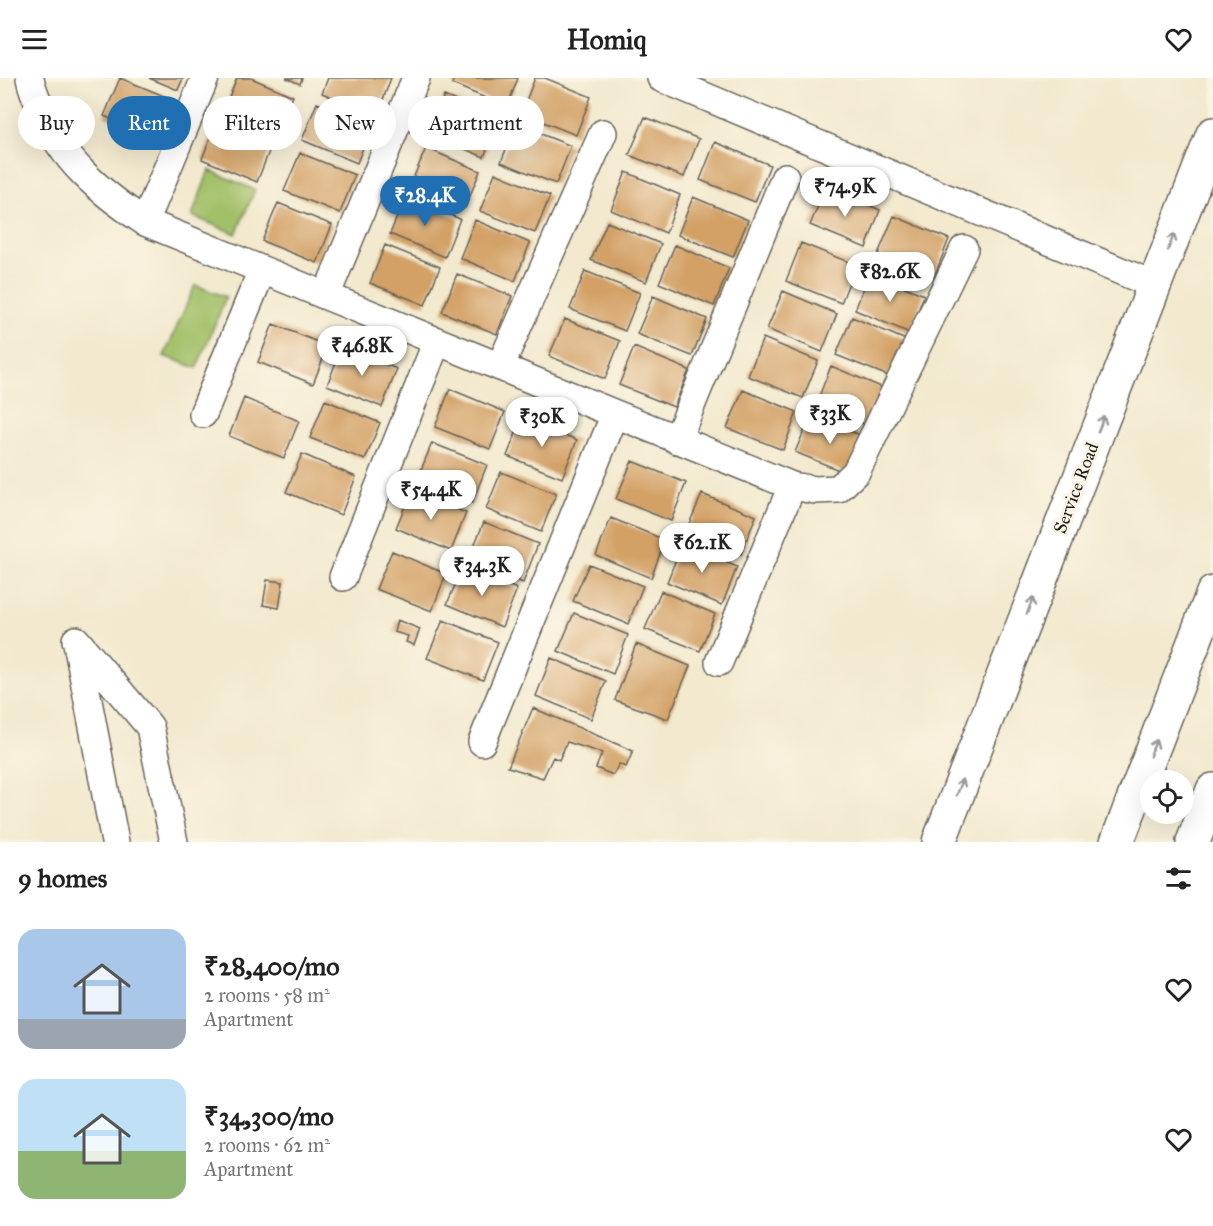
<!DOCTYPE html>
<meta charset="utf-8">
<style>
:root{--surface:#fff;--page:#f6f6f6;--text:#222;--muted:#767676;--accent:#1f6fb2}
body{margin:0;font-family:"IM FELL Great Primer",serif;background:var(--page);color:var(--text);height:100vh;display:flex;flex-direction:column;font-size:22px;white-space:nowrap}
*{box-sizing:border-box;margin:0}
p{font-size:20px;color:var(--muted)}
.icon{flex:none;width:33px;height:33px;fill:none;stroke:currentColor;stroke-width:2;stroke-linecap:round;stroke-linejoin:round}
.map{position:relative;height:764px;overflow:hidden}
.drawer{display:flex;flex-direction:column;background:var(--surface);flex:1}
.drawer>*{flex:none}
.banner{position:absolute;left:18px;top:18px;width:600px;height:54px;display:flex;gap:12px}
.controls{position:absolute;left:1140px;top:692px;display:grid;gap:12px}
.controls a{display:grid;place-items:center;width:54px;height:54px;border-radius:50%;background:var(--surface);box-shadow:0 6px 24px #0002;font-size:30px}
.price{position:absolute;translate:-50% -51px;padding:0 14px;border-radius:21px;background:#fff;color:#222;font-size:20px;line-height:39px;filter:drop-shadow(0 2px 3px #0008)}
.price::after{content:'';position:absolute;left:50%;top:36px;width:18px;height:14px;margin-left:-9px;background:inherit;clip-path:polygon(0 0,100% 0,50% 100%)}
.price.on{background:var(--accent);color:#fff}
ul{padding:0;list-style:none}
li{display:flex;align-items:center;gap:18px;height:150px;padding:0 18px}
li span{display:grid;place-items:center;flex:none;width:168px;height:120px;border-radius:18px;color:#555}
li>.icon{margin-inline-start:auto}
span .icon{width:72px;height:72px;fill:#fffc;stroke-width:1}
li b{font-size:26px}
h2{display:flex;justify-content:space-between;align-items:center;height:72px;padding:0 18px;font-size:26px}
.chip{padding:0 21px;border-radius:27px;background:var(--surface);box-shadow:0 6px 24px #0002;font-size:21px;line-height:54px}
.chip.on{background:var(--accent);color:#fff}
header{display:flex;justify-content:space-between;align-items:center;height:78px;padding:0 18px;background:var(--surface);font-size:27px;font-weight:700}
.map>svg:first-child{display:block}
</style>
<header><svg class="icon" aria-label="menu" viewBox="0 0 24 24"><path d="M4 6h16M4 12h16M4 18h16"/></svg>Homiq<svg class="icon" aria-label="heart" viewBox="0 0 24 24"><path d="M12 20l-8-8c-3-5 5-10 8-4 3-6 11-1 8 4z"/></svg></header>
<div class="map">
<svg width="1213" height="764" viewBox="0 0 1213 764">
<rect width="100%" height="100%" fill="#fcf5e5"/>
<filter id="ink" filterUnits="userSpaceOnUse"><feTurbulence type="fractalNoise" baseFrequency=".0167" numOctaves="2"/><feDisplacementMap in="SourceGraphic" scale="12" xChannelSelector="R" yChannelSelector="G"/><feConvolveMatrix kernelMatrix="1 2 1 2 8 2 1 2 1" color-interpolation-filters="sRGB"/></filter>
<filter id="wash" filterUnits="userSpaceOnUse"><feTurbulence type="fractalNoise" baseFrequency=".008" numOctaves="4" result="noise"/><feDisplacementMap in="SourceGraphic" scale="24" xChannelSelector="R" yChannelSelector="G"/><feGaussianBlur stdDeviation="1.35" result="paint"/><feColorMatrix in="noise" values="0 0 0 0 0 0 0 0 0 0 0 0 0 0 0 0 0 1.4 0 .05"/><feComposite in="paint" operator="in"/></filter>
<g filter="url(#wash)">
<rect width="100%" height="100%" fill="#f2e9ce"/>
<path fill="#a2c067" stroke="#5f6e42" stroke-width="1.5" d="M 209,92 L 255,112 L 236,156 L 192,138 Z
M 195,207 L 226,219 L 197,290 L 164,278 Z"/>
<g id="blocks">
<path fill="#d3a166" d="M 120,0 L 174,22 L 159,60 L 104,38 Z
M 149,0 L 183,0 L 178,12 Z
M 237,0 L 251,0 L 293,18 L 278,55 L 223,33 Z
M 286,0 L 302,0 L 300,6 Z
M 328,0 L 391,0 L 377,38 L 322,15 Z
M 454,0 L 518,0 L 507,29 L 452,6 Z
M 535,0 L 545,0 L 591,19 L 576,57 L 521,35 Z
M 444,18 L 499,41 L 484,79 L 429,56 Z
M 317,25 L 372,47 L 357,85 L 302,62 Z
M 645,39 L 699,61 L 684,99 L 629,77 Z
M 217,43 L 272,66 L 257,104 L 202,81 Z
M 516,46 L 571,68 L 556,106 L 501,84 Z
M 715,64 L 770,87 L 755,124 L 700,102 Z
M 426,70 L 480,93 L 465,130 L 410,108 Z
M 300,75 L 355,97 L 340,135 L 284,113 Z
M 626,94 L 680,117 L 666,155 L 611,132 Z
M 495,95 L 550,118 L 535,155 L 480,133 Z
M 826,109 L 880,132 L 866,170 L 810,147 Z
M 405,119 L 460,141 L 445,179 L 390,156 Z
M 693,119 L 748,142 L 733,179 L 678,157 Z
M 278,125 L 332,147 L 317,185 L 262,163 Z
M 894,138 L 949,161 L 934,199 L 878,176 Z
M 475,142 L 530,165 L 515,203 L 460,180 Z
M 607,144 L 661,166 L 646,204 L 591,182 Z
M 801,165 L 856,187 L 841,225 L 786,203 Z
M 385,167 L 440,189 L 425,227 L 370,205 Z
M 675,167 L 729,190 L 714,228 L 659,205 Z
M 585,193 L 640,215 L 625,253 L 570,231 Z
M 870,194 L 924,217 L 910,255 L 855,232 Z
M 457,196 L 512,218 L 497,256 L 442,234 Z
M 783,213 L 837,236 L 822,274 L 767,251 Z
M 653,218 L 707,241 L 692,278 L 637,256 Z
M 852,239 L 906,262 L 891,299 L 836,277 Z
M 565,241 L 620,263 L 605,301 L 549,278 Z
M 273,246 L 328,268 L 313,306 L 258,284 Z
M 763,260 L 818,283 L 803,320 L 748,298 Z
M 342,269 L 397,291 L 382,329 L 327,307 Z
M 634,269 L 689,292 L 674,329 L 619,307 Z
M 831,288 L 886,311 L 871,349 L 816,326 Z
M 450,311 L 505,334 L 490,371 L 435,349 Z
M 743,312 L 797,334 L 783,372 L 727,350 Z
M 244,320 L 299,343 L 284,380 L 229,358 Z
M 325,322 L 380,345 L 365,382 L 310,360 Z
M 811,337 L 865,359 L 851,397 L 795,374 Z
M 522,340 L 577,362 L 562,400 L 507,378 Z
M 432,365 L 487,387 L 472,425 L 417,402 Z
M 302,376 L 356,399 L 341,437 L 286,414 Z
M 632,383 L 686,405 L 671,443 L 616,421 Z
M 501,394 L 556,416 L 541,454 L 486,431 Z
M 411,413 L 466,435 L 451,473 L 396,450 Z
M 702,416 L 756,438 L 741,476 L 686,453 Z
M 611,440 L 665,462 L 651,500 L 596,477 Z
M 484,444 L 538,466 L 523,505 L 468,482 Z
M 682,466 L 737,489 L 722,527 L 667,504 Z
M 392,473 L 446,496 L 432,533 L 376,511 Z
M 589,486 L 643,508 L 628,546 L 573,523 Z
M 463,489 L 517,511 L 502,549 L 447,526 Z
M 267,502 L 283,504 L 279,530 L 263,527 Z
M 661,513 L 715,536 L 700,573 L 645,551 Z
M 574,535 L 628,557 L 613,596 L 558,573 Z
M 397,542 L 420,551 L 414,567 L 406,564 L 408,558 L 394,554 Z
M 443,542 L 498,564 L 483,602 L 427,580 Z
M 636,566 L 690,588 L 668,641 L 615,622 Z
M 551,580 L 606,603 L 591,641 L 536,618 Z
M 533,630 L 633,673 L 626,689 L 619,686 L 613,697 L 596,690 L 602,675 L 567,664 L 559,682 L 553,679 L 543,700 L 508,689 Z"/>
</g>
</g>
<g filter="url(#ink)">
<use href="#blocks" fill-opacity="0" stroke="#67645a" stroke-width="1.5"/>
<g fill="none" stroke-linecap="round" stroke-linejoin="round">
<defs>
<path id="minor" d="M 30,0 C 32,11 36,20 41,31 C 61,82 100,114 145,144 L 792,408 L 815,412 L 838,411 L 856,394 L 964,171
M 661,0 L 1154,207
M 145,144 L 205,0
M 326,218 L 416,0
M 500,289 L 603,55
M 203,336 L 262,192
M 677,362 L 785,99
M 343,499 L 437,263
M 76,562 L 150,649 L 174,764
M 77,565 L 115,764
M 719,584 L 792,408
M 482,664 L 615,336"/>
<path id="secondary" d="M 939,764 L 1213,56"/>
<path id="motorway" d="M 1117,764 L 1213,515
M 1193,764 L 1213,712"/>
</defs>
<use href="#minor" stroke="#67645a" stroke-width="30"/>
<use href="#secondary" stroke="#67645a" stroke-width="36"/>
<use href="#motorway" stroke="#67645a" stroke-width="36"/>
<use href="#minor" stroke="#fff" stroke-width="27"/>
<use href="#secondary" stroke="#fff" stroke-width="33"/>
<use href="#motorway" stroke="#fff" stroke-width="33"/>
</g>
<defs><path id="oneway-shaft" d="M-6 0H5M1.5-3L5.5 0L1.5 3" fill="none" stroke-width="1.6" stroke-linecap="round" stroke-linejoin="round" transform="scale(1.5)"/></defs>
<g stroke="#999">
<use href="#oneway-shaft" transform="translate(1171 164) rotate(-69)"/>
<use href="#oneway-shaft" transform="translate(1101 346) rotate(-69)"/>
<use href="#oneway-shaft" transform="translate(1030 528) rotate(-69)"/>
<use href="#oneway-shaft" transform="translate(1153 670) rotate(-69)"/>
<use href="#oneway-shaft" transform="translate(960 709) rotate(-69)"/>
</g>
</g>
<g text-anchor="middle" stroke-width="6" stroke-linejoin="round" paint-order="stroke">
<g font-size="18" fill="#1c1c1c" stroke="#fcf5e5">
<text transform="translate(1076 410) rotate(-69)" y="6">Service Road</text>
</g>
</g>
</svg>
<div class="controls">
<a><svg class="icon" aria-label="locate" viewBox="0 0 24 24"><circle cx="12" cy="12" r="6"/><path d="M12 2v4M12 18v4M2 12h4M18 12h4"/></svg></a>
</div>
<b class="price" style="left:845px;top:140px">₹74.9K</b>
<b class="price on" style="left:425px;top:149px">₹28.4K</b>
<b class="price" style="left:890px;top:225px">₹82.6K</b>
<b class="price" style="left:362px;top:299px">₹46.8K</b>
<b class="price" style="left:830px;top:367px">₹33K</b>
<b class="price" style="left:542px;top:370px">₹30K</b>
<b class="price" style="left:431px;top:443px">₹54.4K</b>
<b class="price" style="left:702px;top:496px">₹62.1K</b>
<b class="price" style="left:482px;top:519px">₹34.3K</b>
<div class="banner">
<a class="chip">Buy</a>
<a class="chip on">Rent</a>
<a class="chip">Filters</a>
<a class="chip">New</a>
<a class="chip">Apartment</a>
</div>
</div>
<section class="drawer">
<h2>9 homes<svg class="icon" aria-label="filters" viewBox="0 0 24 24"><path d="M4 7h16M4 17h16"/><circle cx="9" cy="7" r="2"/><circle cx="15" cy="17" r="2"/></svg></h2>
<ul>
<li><span style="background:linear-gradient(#a9c7e8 75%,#9aa5b1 0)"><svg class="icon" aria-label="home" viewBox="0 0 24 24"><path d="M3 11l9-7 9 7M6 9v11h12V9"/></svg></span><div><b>₹28,400/mo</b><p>2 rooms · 58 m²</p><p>Apartment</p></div><svg class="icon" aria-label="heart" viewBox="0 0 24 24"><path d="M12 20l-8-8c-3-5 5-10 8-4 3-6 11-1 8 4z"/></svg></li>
<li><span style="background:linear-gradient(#bfe0f5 60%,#8fb573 0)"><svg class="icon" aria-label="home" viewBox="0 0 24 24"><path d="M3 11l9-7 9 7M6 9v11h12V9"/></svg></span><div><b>₹34,300/mo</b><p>2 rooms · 62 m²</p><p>Apartment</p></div><svg class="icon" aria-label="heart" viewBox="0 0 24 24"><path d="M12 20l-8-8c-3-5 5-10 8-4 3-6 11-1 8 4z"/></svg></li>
</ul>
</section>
